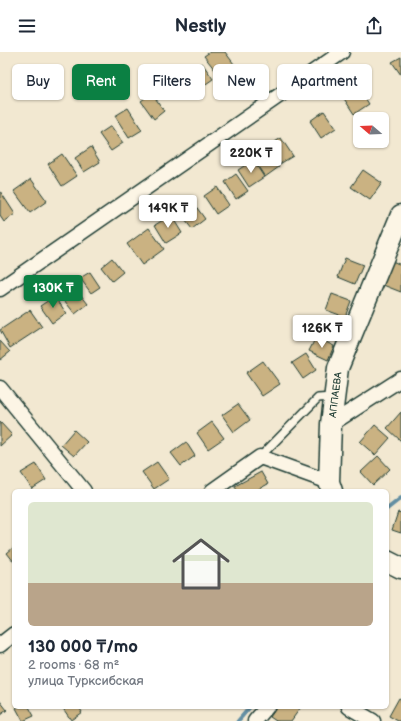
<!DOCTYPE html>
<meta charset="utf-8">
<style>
:root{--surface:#fff;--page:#f6f6f7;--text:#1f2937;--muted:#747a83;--line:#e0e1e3;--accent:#0b8043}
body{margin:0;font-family:"Balsamiq Sans",sans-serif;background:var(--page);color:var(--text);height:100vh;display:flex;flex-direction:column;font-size:15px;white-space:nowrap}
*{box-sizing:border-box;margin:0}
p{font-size:13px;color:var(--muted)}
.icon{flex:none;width:22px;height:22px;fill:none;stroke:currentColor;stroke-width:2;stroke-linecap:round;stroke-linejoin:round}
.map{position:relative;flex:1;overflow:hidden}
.details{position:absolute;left:12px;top:437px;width:377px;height:220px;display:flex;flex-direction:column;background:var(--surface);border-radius:6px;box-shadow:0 1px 3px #0004}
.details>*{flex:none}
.hud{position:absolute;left:12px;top:12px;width:377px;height:36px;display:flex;gap:8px}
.needle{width:26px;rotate:289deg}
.fabs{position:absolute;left:353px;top:60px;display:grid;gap:8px}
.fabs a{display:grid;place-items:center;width:36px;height:36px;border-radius:6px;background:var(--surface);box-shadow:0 1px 3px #0004;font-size:20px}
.price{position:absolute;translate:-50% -34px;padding:0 9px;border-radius:4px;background:#fff;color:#222;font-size:13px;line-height:26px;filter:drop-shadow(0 1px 2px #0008)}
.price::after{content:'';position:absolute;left:50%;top:24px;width:12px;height:9px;margin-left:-6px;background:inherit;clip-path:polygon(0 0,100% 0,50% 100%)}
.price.current{background:var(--accent);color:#fff}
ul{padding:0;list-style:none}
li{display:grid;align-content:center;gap:8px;height:212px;padding:0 16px}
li+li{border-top:1px solid var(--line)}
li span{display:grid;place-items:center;height:124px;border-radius:6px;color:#555}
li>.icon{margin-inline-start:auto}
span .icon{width:72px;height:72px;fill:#fffc;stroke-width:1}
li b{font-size:17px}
.tag{padding:0 14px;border-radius:6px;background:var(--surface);box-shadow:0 1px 3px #0004;font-size:14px;line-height:36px}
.tag.current{background:var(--accent);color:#fff}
header{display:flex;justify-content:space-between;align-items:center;height:52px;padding:0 16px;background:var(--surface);font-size:18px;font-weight:800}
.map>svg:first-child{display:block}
</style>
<header><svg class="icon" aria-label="menu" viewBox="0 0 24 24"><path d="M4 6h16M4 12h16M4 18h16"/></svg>Nestly<svg class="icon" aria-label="share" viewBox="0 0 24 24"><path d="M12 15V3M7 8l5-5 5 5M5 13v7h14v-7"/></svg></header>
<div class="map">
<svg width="401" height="669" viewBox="0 0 401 669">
<rect width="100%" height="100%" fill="#f2e8d1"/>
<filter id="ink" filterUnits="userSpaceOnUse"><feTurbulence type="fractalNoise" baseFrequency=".025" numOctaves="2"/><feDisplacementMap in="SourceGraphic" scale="8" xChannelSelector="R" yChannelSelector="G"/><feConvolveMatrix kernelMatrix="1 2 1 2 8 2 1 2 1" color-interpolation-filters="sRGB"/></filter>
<g filter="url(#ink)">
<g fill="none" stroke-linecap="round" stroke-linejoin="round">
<path stroke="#638fa3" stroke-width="4" d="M 387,457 L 401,446
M 238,669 L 250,655"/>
</g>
<path fill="#cab282" stroke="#1f3d34" d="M 210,0 L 225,0 L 234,12 L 219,23 L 204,4 Z
M 401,5 L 401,23 L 392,10 Z
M 202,11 L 213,27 L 203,34 L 191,19 Z
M 184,25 L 193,40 L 186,45 L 177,30 Z
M 358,35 L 369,52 L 354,62 L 343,45 Z
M 152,41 L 164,59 L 154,67 L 141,49 Z
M 128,56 L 142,78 L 129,86 L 115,64 Z
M 324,59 L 336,76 L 321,86 L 310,69 Z
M 111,74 L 123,91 L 111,99 L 99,82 Z
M 281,86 L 293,104 L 278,113 L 266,96 Z
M 91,95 L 100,110 L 84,120 L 75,106 Z
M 268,98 L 279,115 L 265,125 L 253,107 Z
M 62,102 L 77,124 L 62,134 L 48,112 Z
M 253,108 L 264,125 L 249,135 L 238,118 Z
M 363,118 L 382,131 L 370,148 L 351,135 Z
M 236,122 L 248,139 L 236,147 L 225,130 Z
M 31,127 L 47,149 L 30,161 L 14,139 Z
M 217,135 L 229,153 L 216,162 L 204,144 Z
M 0,139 L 15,162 L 4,170 L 0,164 Z
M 192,149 L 205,167 L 192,177 L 178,159 Z
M 171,163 L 182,181 L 166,191 L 155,173 Z
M 149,176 L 164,197 L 142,213 L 127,192 Z
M 112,206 L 123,220 L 112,229 L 101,215 Z
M 345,206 L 363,213 L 355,232 L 338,225 Z
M 388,207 L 401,213 L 401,240 L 378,231 Z
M 90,220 L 100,235 L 91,241 L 80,226 Z
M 73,233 L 88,252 L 75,262 L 60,243 Z
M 332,242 L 351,249 L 345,265 L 326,258 Z
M 55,244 L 66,261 L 52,271 L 40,254 Z
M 30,258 L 42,275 L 10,296 L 0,278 Z
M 316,285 L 334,294 L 328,308 L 309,299 Z
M 0,289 L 10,300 L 0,308 Z
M 306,302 L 316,318 L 303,327 L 292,311 Z
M 263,309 L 280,332 L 262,344 L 246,321 Z
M 238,352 L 250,368 L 234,380 L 222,363 Z
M 401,360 L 401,389 L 387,376 Z
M 0,370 L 12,383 L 0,394 Z
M 212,370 L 224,386 L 208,397 L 197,381 Z
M 375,373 L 390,386 L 375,403 L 360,390 Z
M 74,378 L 87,390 L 74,404 L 61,393 Z
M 186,390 L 195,404 L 181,414 L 171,401 Z
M 378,404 L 390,417 L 373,433 L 361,420 Z
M 157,410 L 169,427 L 154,437 L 142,420 Z
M 36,412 L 46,428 L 32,437 L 21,421 Z
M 261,420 L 268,432 L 255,439 L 237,439 L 235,434 Z
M 398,460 L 401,461 L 401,481 L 392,478 Z
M 14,495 L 14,510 L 7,501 Z
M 399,646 L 401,647 L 401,669 L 398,669 L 389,664 Z
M 0,649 L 7,658 L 0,663 Z
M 18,655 L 29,655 L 34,664 L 23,669 L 16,656 Z
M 62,655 L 79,655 L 82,660 L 71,668 Z
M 277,655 L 301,655 L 291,669 L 276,669 L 270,665 Z"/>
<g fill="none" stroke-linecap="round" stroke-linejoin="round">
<defs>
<path id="lane" d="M 260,405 L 318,346 L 333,345"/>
<path id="street" d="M 0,237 L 342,0
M 0,336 L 84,439
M 331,372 L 401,327
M 212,439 L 260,405 L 329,430
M 0,593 L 14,582
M 349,655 L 373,669
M 255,669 L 267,655"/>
<g id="secondary">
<path id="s1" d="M 332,439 L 329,430 L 331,372 L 338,316 L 401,163"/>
<path d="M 387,509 L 401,516"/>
</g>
</defs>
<use href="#lane" stroke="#1f3d34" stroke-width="10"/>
<use href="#street" stroke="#1f3d34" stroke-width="17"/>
<use href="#secondary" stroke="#1f3d34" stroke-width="23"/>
<use href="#lane" stroke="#fcf5e5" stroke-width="7"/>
<use href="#street" stroke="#fcf5e5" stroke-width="14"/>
<use href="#secondary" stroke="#fcf5e5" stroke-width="20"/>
</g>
</g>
<g text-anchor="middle" stroke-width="4" stroke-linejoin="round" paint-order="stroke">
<g font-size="10" fill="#1f3d34" stroke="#fcf5e5">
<text dy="4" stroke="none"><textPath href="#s1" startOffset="97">АППАЕВА</textPath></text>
</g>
</g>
</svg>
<div class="fabs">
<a><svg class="needle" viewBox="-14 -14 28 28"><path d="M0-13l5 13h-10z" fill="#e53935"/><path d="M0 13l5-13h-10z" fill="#747a83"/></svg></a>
</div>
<b class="price" style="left:251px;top:122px">220K ₸</b>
<b class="price" style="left:168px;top:177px">149K ₸</b>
<b class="price current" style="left:53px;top:257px">130K ₸</b>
<b class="price" style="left:322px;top:297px">126K ₸</b>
<div class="hud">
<a class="tag">Buy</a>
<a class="tag current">Rent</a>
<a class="tag">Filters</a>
<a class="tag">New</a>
<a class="tag">Apartment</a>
</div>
<section class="details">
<ul>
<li><span style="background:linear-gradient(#dfe7d0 65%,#b9a48a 0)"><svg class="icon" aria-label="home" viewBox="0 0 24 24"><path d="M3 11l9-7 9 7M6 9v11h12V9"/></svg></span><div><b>130 000 ₸/mo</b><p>2 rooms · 68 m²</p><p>улица Турксибская</p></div></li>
</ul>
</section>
</div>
